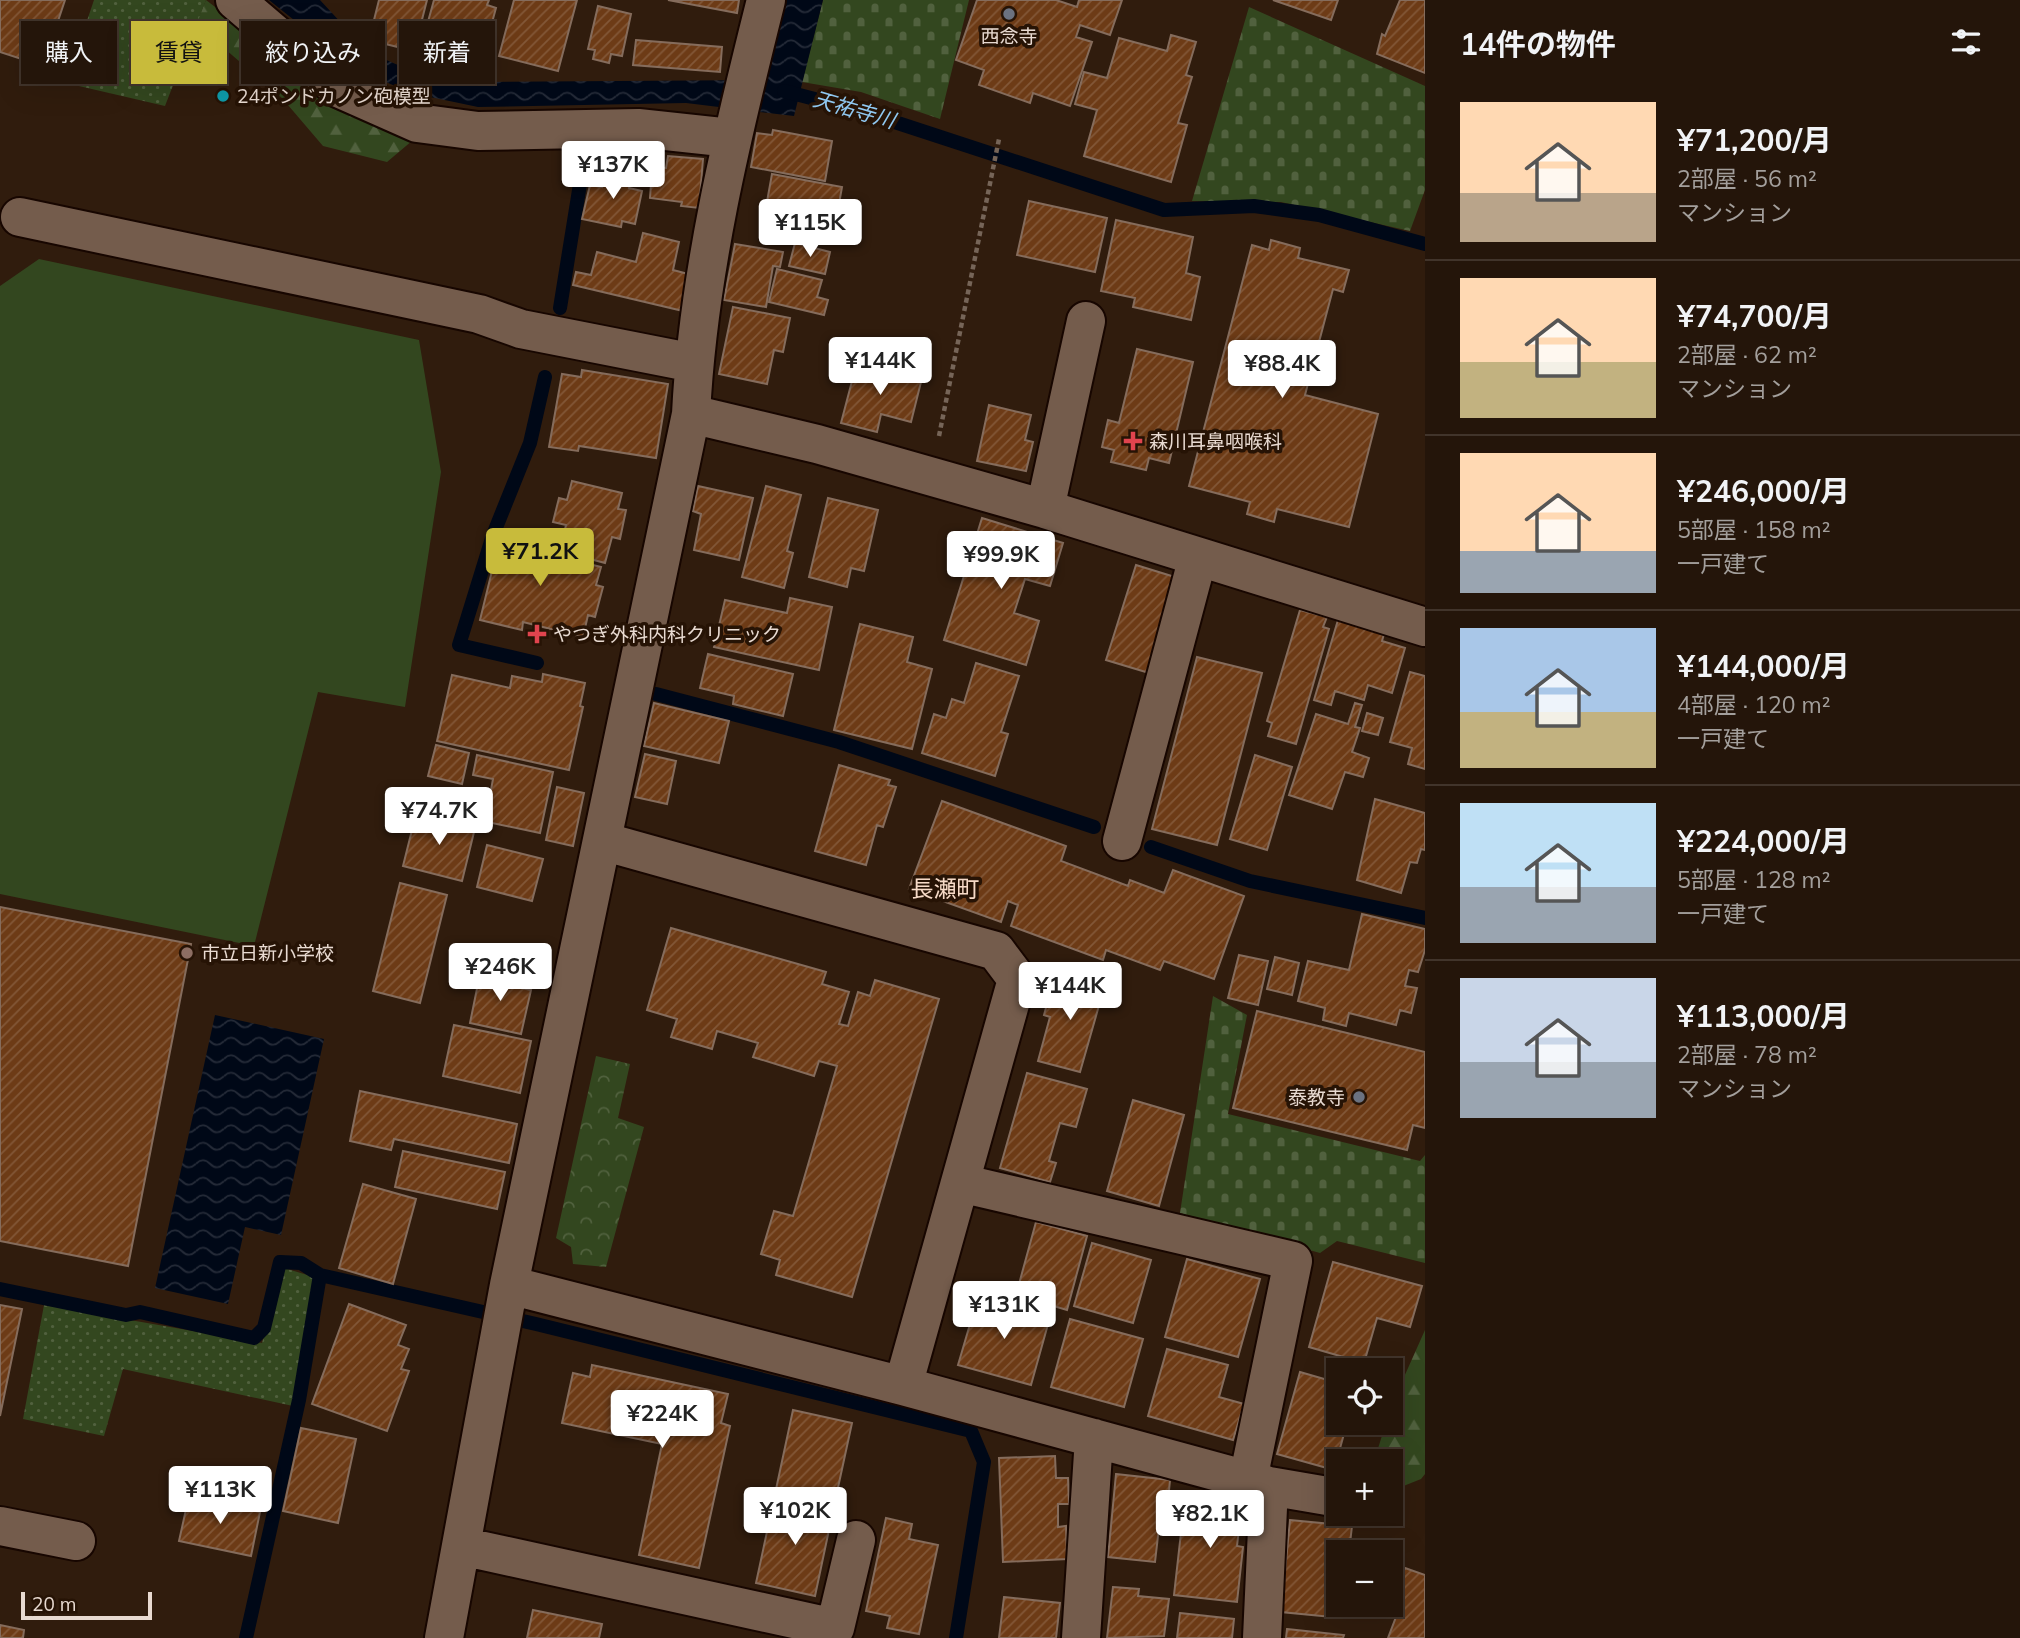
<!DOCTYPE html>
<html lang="ja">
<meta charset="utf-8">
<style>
:root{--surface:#24150a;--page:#2c1e13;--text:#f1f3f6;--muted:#a39f9c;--line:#41342b;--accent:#c8bb3b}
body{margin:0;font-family:Mulish,"Noto Sans JP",sans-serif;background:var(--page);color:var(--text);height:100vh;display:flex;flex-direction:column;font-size:26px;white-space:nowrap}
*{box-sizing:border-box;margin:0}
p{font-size:23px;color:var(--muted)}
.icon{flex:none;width:38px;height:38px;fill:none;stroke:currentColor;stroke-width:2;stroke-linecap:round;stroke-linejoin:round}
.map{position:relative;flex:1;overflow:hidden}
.details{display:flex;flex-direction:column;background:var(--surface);width:595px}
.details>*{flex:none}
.guide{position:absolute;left:21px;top:21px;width:665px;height:63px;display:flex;gap:14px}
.controls{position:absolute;left:1326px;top:1358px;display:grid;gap:14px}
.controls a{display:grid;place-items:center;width:77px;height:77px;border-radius:0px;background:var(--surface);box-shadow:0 7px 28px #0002,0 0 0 2px var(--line);font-size:35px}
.scale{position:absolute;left:21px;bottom:18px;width:131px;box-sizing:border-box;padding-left:7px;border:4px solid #e8dad1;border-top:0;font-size:19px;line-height:24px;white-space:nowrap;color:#e8dad1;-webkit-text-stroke:5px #261305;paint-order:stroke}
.price{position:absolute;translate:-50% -60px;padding:0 16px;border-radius:7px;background:#fff;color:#222;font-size:23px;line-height:46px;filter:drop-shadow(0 2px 4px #0008)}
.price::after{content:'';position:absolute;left:50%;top:42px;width:21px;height:16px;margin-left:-10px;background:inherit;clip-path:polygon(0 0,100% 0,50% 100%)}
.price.on{background:var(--accent);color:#111}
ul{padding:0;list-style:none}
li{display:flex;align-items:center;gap:21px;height:175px;padding:0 35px}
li+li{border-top:2px solid var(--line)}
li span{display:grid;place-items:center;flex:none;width:196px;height:140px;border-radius:0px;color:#555}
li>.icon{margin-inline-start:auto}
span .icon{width:84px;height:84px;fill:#fffc;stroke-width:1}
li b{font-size:30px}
h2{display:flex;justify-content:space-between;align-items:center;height:84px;padding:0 35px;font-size:30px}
.tag{padding:0 24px;border-radius:0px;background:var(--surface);box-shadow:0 7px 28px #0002,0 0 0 2px var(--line);font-size:24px;line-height:63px}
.tag.on{background:var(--accent);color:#111}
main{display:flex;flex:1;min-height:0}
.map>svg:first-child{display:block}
</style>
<main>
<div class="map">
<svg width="1425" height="1638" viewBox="0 0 1425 1638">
<defs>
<pattern id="forest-firs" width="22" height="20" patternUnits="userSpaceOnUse" patternTransform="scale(1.75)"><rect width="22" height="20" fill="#33471f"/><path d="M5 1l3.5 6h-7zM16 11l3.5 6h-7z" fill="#51613e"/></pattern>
<pattern id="cemetery-stones" width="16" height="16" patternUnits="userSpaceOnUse" patternTransform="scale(1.75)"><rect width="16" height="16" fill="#33471f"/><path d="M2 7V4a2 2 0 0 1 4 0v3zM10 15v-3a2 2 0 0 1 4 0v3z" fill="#51613e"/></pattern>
<pattern id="park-crowns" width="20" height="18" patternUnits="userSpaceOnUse" patternTransform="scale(1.75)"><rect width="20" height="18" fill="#33471f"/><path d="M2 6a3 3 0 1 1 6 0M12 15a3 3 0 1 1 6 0" fill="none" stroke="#51613e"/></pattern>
<pattern id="garden-dots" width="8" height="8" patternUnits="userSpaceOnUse" patternTransform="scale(1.75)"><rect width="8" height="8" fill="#33471f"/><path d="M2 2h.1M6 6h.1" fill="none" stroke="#51613e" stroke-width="1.8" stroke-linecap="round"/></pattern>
<pattern id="water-waves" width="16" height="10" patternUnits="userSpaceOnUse" patternTransform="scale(1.75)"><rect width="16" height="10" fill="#000817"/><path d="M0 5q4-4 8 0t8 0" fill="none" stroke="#252b38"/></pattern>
<pattern id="building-hatch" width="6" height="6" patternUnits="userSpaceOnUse" patternTransform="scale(1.75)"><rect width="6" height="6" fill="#6d3b16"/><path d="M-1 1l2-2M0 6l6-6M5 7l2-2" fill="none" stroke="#825737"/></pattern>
</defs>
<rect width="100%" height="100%" fill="#301c0d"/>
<path fill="#33471f" d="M 39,259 L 419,340 L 441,472 L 405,707 L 318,692 L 254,946 L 0,894 L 0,286 Z"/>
<path fill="url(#forest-firs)" d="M 206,0 L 265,45 L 419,135 L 387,162 L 323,146 L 282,98 L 196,24 Z
M 1425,1330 L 1425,1474 L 1421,1479 L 1391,1491 L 1391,1461 L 1374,1461 L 1375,1458 L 1386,1423 L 1391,1423 L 1396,1395 Z"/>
<path fill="url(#cemetery-stones)" d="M 823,0 L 969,0 L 940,119 L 861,92 L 802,82 Z
M 1249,7 L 1425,86 L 1425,190 L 1410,231 L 1281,202 L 1192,201 Z
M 1213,996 L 1247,1015 L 1228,1114 L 1420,1161 L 1425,1155 L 1425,1263 L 1337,1241 L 1320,1253 L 1180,1213 Z"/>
<path fill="url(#park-crowns)" d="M 596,1056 L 630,1064 L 618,1118 L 644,1127 L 606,1267 L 573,1264 L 571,1247 L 556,1238 Z"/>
<path fill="url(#garden-dots)" d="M 94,0 L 206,0 L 165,106 L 66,83 Z
M 284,1268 L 314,1277 L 293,1406 L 123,1369 L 104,1436 L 23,1419 L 44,1305 L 262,1343 Z"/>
<path fill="url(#water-waves)" d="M 269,0 L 320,0 L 368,52 L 407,69 L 477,82 L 764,80 L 787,0 L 823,0 L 794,116 L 686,103 L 478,107 L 411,93 L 354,68 Z
M 215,1015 L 324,1039 L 281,1235 L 245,1227 L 228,1304 L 155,1288 Z"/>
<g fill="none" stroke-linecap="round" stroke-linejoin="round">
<path stroke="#000817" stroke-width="14" d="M 784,91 L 861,111 L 1164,210 L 1254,206 L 1319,215 L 1425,244
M 560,308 L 585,153
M 537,663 L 459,645 L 493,535 L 530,443 L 545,377
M 656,694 L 839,742 L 1094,827
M 1151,847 L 1250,881 L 1425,918
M 0,1289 L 126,1315 L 140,1312 L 254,1338 L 264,1328 L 280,1262 L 301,1263 L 320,1275 L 536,1324 L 971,1431 L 984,1462 L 956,1638
M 246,1638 L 299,1400 L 320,1275"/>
</g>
<path fill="url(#building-hatch)" stroke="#856c5c" stroke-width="2" d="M 0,0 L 65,0 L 43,66 L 0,52 Z
M 379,0 L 427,0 L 414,51 L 369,40 Z
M 434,0 L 489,0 L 487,5 L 496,8 L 481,63 L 421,47 Z
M 514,0 L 577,0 L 558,71 L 499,56 Z
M 668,0 L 739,0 L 737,13 Z
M 977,0 L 1056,0 L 1077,7 L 1079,0 L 1122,0 L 1110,35 L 1080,25 L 1076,37 L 1092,42 L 1070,106 L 1033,93 L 1030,103 L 979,85 L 984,70 L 956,60 Z
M 1273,0 L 1338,0 L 1331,20 Z
M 1400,0 L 1425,0 L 1425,73 L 1377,54 L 1382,34 L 1385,36 Z
M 598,6 L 631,14 L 622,56 L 611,54 L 609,63 L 593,59 L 595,50 L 588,49 Z
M 1171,35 L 1196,42 L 1186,75 L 1192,77 L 1178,123 L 1187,125 L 1171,182 L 1084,156 L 1097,110 L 1075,104 L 1084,72 L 1107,78 L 1119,38 L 1167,51 Z
M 636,40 L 722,47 L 720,72 L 633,65 Z
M 773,130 L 832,141 L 825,181 L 751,167 L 757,133 L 772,135 Z
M 596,143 L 650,149 L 648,167 L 666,168 L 668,156 L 703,159 L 699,208 L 681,206 L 682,202 L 650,198 L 651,184 L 637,183 L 638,172 L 594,167 Z
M 605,171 L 632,177 L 629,188 L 642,191 L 635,224 L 622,221 L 621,227 L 582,219 L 590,185 L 602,187 Z
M 772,174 L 842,187 L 832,243 L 761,235 Z
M 1029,201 L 1107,218 L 1095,272 L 1017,255 Z
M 1116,220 L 1193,237 L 1186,273 L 1200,277 L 1191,320 L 1133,307 L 1135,298 L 1101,291 Z
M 643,233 L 679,242 L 673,270 L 692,275 L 683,311 L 573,285 L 576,272 L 591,275 L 597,252 L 636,262 Z
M 1271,240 L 1300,248 L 1298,258 L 1349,270 L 1343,292 L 1333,289 L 1305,395 L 1378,414 L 1349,527 L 1277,509 L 1274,522 L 1247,514 L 1250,502 L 1189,486 L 1252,245 L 1269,250 Z
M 795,243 L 830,252 L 825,274 L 789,266 Z
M 735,244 L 783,252 L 780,267 L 773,266 L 766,307 L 724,300 Z
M 777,269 L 822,280 L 817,297 L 828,300 L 824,315 L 769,302 Z
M 733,307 L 790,318 L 783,352 L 774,350 L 767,384 L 719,374 Z
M 1137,349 L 1193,362 L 1169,463 L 1149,458 L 1146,470 L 1111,462 L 1114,450 L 1102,447 L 1108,420 L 1119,423 Z
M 857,362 L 922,378 L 911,422 L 881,414 L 877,432 L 841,423 Z
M 582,370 L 668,384 L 656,458 L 579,446 L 578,451 L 549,447 L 562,374 L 581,377 Z
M 989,405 L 1031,415 L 1025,440 L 1033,442 L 1026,471 L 977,461 Z
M 572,481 L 622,493 L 618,509 L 626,510 L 620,539 L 612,537 L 605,563 L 560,551 L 566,525 L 553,522 L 559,498 L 567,500 Z
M 698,486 L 753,498 L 739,560 L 694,550 L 701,514 L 693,511 Z
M 766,486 L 801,495 L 787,551 L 793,553 L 784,588 L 742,577 Z
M 828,498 L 878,510 L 864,571 L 851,568 L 847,587 L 809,577 Z
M 982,518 L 1063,543 L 1050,586 L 1025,579 L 1014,613 L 1039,621 L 1026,665 L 944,640 Z
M 502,530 L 532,537 L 530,543 L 555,549 L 553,555 L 601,567 L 596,585 L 603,587 L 595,617 L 588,615 L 583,637 L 523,622 L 522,630 L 480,620 Z
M 1136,565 L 1178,578 L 1149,673 L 1106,660 Z
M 790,598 L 832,607 L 819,670 L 714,647 L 725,600 L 787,613 Z
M 1300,610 L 1327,617 L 1323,627 L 1329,629 L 1296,744 L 1268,736 L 1272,723 L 1267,721 Z
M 1338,620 L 1384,634 L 1382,641 L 1405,648 L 1392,693 L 1368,685 L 1364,700 L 1335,691 L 1331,705 L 1314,700 Z
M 860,624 L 913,637 L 907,662 L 932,669 L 912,749 L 834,730 Z
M 708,654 L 793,674 L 783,716 L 733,704 L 734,696 L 700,688 Z
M 1197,657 L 1262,673 L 1217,845 L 1152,829 Z
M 976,663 L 1019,676 L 1001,732 L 1008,734 L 995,776 L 922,753 L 934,714 L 946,718 L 952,699 L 964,703 Z
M 1410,672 L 1425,676 L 1425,769 L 1408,764 L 1412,748 L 1390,742 Z
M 543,674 L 585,683 L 580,706 L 583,707 L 569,770 L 437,741 L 452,675 L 510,688 L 512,676 L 542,682 Z
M 654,703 L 729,721 L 719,763 L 644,746 Z
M 1355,703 L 1362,705 L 1355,727 L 1360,728 L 1352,752 L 1369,758 L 1363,777 L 1345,772 L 1332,809 L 1289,795 L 1316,714 L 1348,724 Z
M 1367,713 L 1383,718 L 1378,735 L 1362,731 Z
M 436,745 L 469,753 L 462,784 L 428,776 Z
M 645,754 L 676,761 L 667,804 L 635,797 Z
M 477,755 L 553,772 L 540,833 L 468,818 L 473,797 L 489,801 L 493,779 L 473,775 Z
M 1255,755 L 1292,767 L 1267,850 L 1230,839 Z
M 839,765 L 890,780 L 888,785 L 896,787 L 883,827 L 877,825 L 866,865 L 815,851 Z
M 557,787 L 584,793 L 573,846 L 546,840 Z
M 1375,799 L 1425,813 L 1425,850 L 1421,849 L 1417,863 L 1410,862 L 1401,893 L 1357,880 Z
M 942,801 L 1066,846 L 1061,861 L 1128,886 L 1130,880 L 1164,893 L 1173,870 L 1244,896 L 1214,979 L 1164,961 L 1160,970 L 1106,950 L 1103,960 L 1011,926 L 1018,905 L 1008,901 L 1001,922 L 909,889 Z
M 416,814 L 475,828 L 462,881 L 403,866 Z
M 487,845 L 543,859 L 532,901 L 477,887 Z
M 400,883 L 447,895 L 420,1003 L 373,991 Z
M 0,907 L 191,944 L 128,1266 L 0,1241 Z
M 1362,914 L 1425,929 L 1425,950 L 1418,972 L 1409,970 L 1405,986 L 1417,988 L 1411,1013 L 1400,1010 L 1396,1025 L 1349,1013 L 1346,1026 L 1323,1020 L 1325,1008 L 1298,1001 L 1308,961 L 1349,970 Z
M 671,928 L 826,972 L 822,984 L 849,992 L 839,1024 L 848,1026 L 858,992 L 870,996 L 875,980 L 939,999 L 852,1297 L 776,1275 L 780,1260 L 761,1254 L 774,1211 L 793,1216 L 837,1066 L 819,1061 L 814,1076 L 753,1057 L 758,1043 L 717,1031 L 712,1049 L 671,1037 L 677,1019 L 647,1010 Z
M 1239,955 L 1268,961 L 1258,1005 L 1228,998 Z
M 1275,957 L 1299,963 L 1292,995 L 1267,989 Z
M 481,969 L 513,976 L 511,986 L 531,990 L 521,1034 L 470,1023 Z
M 1055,974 L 1104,988 L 1080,1072 L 1038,1061 L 1050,1017 L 1044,1015 Z
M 1257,1011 L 1425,1052 L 1425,1128 L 1413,1125 L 1407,1150 L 1233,1108 Z
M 454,1025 L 531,1041 L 520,1093 L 443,1076 Z
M 1027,1073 L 1087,1089 L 1076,1127 L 1060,1123 L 1049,1161 L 1056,1163 L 1050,1182 L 1000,1168 Z
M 360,1091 L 517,1124 L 509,1163 L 394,1139 L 391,1150 L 350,1141 Z
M 1133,1100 L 1184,1115 L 1159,1206 L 1107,1191 Z
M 403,1151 L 505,1172 L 497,1209 L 395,1187 Z
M 363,1184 L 416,1199 L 393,1284 L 339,1268 Z
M 1036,1222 L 1087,1236 L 1067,1310 L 1016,1295 Z
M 1092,1243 L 1151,1260 L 1133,1323 L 1074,1306 Z
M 1187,1259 L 1260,1279 L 1238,1357 L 1165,1337 Z
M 1333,1262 L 1422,1286 L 1410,1327 L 1377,1318 L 1364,1363 L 1309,1347 Z
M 978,1297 L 1050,1317 L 1031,1385 L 958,1365 Z
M 349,1304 L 406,1325 L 398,1345 L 409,1349 L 401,1369 L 409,1371 L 387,1431 L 312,1404 Z
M 0,1305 L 22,1309 L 0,1416 Z
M 1070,1319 L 1143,1339 L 1124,1407 L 1051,1387 Z
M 1167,1349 L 1228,1365 L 1219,1397 L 1244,1404 L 1233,1440 L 1148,1416 Z
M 592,1365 L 728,1394 L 721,1423 L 730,1426 L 699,1568 L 639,1555 L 662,1444 L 562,1423 L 573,1373 L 590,1377 Z
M 1300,1372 L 1338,1383 L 1339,1378 L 1339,1423 L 1347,1423 L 1334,1470 L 1277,1454 Z
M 793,1410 L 852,1423 L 834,1506 L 775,1494 Z
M 301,1428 L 356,1439 L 338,1523 L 283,1511 Z
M 1055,1456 L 1056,1478 L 1068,1478 L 1069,1504 L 1058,1504 L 1058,1527 L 1066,1526 L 1067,1559 L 1003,1562 L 999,1458 Z
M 1116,1474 L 1170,1480 L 1167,1511 L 1161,1510 L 1155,1562 L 1108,1557 Z
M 189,1496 L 260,1512 L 251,1556 L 179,1541 Z
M 1185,1497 L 1242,1503 L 1237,1546 L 1243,1547 L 1237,1602 L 1174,1595 Z
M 774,1499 L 833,1511 L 815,1596 L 756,1583 Z
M 886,1518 L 912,1524 L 909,1539 L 938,1545 L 919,1634 L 887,1628 L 890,1616 L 866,1611 Z
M 1290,1520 L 1352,1526 L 1349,1552 L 1339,1552 L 1339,1605 L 1344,1605 L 1342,1618 L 1281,1612 Z
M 1405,1568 L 1425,1575 L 1425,1638 L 1388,1638 L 1399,1609 L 1390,1606 Z
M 1113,1587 L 1139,1589 L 1138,1596 L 1169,1599 L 1164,1636 L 1107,1638 Z
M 1004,1597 L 1060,1603 L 1056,1638 L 999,1638 Z
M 533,1610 L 602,1624 L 599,1638 L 527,1638 Z
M 1180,1613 L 1234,1619 L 1232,1638 L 1177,1638 Z
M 0,1625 L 24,1630 L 23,1638 L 0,1638 Z
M 1287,1629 L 1344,1635 L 1343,1638 L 1286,1638 Z"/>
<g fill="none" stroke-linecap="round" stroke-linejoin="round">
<defs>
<path id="minor" d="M 235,0 L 338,88 L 417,123 L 478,131 L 638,128 L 731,138
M 20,217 L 479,314 L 521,329 L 694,363
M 691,414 L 817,444 L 1045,509 L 1425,627
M 1045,509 L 1086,321
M 602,841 L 996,951 L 1017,979 L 903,1386
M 1122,841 L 1198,557
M 960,1183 L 1293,1261 L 1248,1480
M 509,1285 L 903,1386 L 1269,1486 L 1262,1638
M 1269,1486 L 1339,1498
M 0,1526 L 76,1541
M 461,1546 L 835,1628 L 856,1540
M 444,1638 L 509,1285 L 691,414 C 698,274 732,135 766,0
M 1081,1638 L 1094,1438"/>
</defs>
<use href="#minor" stroke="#170600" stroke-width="42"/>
<path stroke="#766558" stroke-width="4.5" stroke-dasharray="5 3.5" stroke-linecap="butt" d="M 939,436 L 999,139"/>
<use href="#minor" stroke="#745c4c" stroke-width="38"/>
</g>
<g fill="#6b7280" stroke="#261305" stroke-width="2.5">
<circle cx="1009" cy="14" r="7"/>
<circle cx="1359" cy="1097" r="7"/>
</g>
<circle fill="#0f9aa8" stroke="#261305" stroke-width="2.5" cx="223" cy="96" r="7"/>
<g fill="#e0444e" stroke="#261305" stroke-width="2.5">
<path d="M1129.5 430.5h7v7h7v7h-7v7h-7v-7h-7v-7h7z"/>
<path d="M533.5 623.5h7v7h7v7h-7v7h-7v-7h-7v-7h7z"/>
</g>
<circle fill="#8d6e63" stroke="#261305" stroke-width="2.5" cx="187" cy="953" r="7"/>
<g text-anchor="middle" stroke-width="7" stroke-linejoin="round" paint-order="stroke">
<g font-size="19" fill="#e8dad1" stroke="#261305" text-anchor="start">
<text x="1009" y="43" text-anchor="middle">西念寺</text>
<text x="237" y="103">24ポンドカノン砲模型</text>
<text x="1149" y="448">森川耳鼻咽喉科</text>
<text x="553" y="641">やつぎ外科内科クリニック</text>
<text x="201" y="960">市立日新小学校</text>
<text x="1345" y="1104" text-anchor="end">泰教寺</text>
</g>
<g font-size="21" font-style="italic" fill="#90c8f1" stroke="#261305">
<text transform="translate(854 110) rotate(16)" y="7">天祐寺川</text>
</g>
<g font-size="23" fill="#f6dac7" stroke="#261305">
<text x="945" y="897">長瀬町</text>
</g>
</g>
</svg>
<div class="controls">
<a><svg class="icon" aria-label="locate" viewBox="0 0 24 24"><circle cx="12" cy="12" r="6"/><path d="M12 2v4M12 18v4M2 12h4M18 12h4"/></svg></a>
<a>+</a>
<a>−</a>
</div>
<div class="scale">20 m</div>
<b class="price" style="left:613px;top:201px">¥137K</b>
<b class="price" style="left:810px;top:259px">¥115K</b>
<b class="price" style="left:880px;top:397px">¥144K</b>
<b class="price" style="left:1282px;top:400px">¥88.4K</b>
<b class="price on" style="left:540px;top:588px">¥71.2K</b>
<b class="price" style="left:1001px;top:591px">¥99.9K</b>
<b class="price" style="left:439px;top:847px">¥74.7K</b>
<b class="price" style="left:500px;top:1003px">¥246K</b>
<b class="price" style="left:1070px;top:1022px">¥144K</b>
<b class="price" style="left:1004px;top:1341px">¥131K</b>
<b class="price" style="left:662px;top:1450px">¥224K</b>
<b class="price" style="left:220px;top:1526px">¥113K</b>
<b class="price" style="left:795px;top:1547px">¥102K</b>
<b class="price" style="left:1210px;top:1550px">¥82.1K</b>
<div class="guide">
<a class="tag">購入</a>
<a class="tag on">賃貸</a>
<a class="tag">絞り込み</a>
<a class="tag">新着</a>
</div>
</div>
<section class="details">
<h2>14件の物件<svg class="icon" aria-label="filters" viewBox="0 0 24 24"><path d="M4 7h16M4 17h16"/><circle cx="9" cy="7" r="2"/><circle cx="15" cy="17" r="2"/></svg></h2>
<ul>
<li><span style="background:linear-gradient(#ffd9b3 65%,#b9a48a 0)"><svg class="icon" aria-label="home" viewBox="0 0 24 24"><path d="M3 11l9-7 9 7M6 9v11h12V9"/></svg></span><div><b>¥71,200/月</b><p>2部屋 · 56 m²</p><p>マンション</p></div></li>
<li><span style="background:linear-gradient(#ffd9b3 60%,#c2b280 0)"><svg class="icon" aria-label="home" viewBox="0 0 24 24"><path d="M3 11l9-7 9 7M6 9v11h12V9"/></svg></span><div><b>¥74,700/月</b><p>2部屋 · 62 m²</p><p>マンション</p></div></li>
<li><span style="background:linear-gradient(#ffd9b3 70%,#9aa5b1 0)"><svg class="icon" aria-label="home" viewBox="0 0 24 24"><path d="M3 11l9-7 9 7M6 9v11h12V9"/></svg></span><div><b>¥246,000/月</b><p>5部屋 · 158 m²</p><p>一戸建て</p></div></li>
<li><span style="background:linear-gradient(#a9c7e8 60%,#c2b280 0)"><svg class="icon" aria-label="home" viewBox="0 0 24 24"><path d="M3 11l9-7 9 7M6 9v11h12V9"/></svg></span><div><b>¥144,000/月</b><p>4部屋 · 120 m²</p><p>一戸建て</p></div></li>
<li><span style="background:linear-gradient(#bfe0f5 60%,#9aa5b1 0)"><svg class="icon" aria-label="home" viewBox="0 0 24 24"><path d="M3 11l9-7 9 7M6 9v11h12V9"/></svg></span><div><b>¥224,000/月</b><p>5部屋 · 128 m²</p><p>一戸建て</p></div></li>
<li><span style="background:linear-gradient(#c9d6e8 60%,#9aa5b1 0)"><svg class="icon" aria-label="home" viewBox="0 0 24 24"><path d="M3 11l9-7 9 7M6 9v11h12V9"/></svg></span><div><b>¥113,000/月</b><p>2部屋 · 78 m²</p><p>マンション</p></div></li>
</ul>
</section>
</main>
